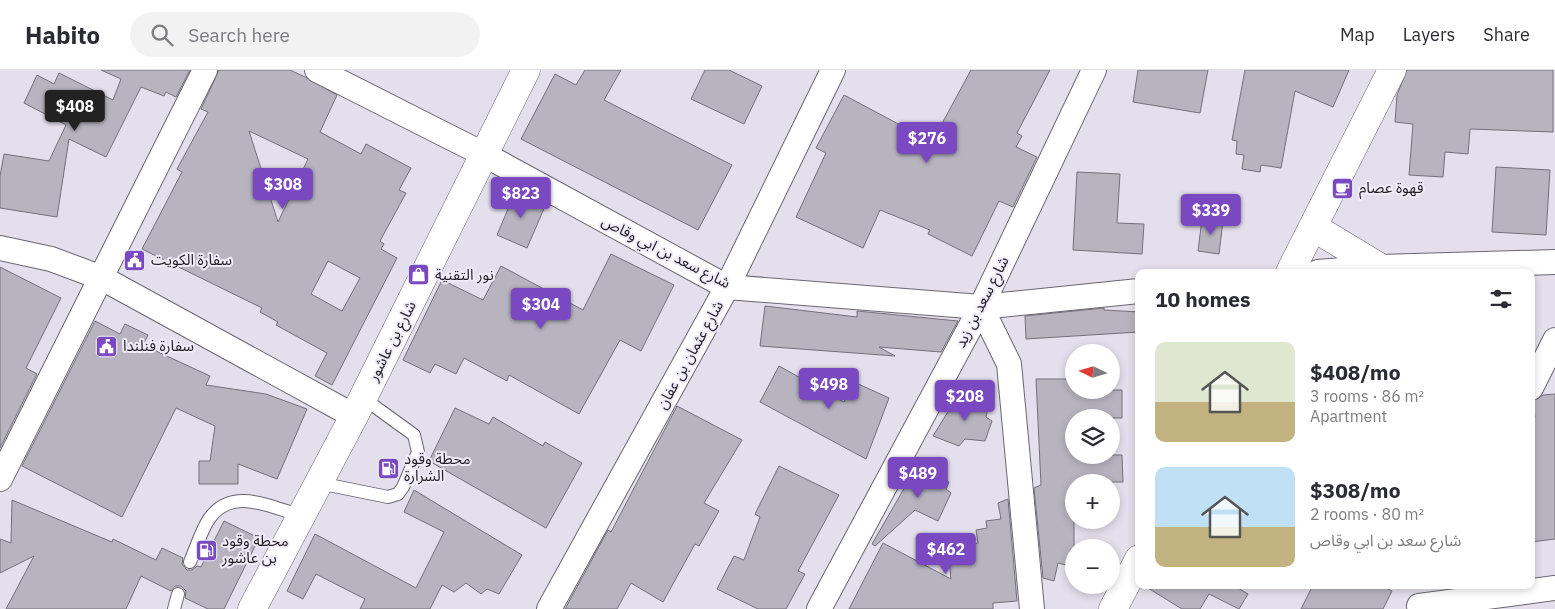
<!DOCTYPE html>
<meta charset="utf-8">
<style>
:root{--surface:#fff;--page:#f2f2f3;--text:#2b2b33;--muted:#7c7c81;--line:#e1e1e2;--accent:#7a48c0}
body{margin:0;font-family:"IBM Plex Sans","Noto Sans Arabic",sans-serif;background:var(--page);color:var(--text);height:100vh;display:flex;flex-direction:column;font-size:19px;white-space:nowrap}
*{box-sizing:border-box;margin:0}
p{font-size:16px;color:var(--muted)}
.icon{flex:none;width:28px;height:28px;fill:none;stroke:currentColor;stroke-width:2;stroke-linecap:round;stroke-linejoin:round}
.map{position:relative;flex:1;overflow:hidden}
.side{position:absolute;left:1135px;top:199px;width:400px;height:320px;display:flex;flex-direction:column;background:var(--surface);border-radius:10px;box-shadow:0 2px 8px #0003}
.side>*{flex:none}
.needle{width:32px;rotate:275deg}
.fabs{position:absolute;left:1065px;top:274px;display:grid;gap:10px}
.fabs a{display:grid;place-items:center;width:55px;height:55px;border-radius:50%;background:var(--surface);box-shadow:0 2px 8px #0003;font-size:25px}
.price{position:absolute;translate:-50% -42px;padding:0 11px;border-radius:5px;background:var(--accent);color:#fff;font-size:16px;line-height:32px;filter:drop-shadow(0 1px 2px #0008)}
.price::after{content:'';position:absolute;left:50%;top:30px;width:15px;height:11px;margin-left:-8px;background:inherit;clip-path:polygon(0 0,100% 0,50% 100%)}
.price.on{background:#222;color:#fff}
ul{padding:0;list-style:none}
li{display:flex;align-items:center;gap:15px;height:125px;padding:0 20px}
li span{display:grid;place-items:center;flex:none;width:140px;height:100px;border-radius:10px;color:#555}
li>.icon{margin-inline-start:auto}
span .icon{width:60px;height:60px;fill:#fffc;stroke-width:1}
li b{font-size:21px}
h2{display:flex;justify-content:space-between;align-items:center;height:60px;padding:0 20px;font-size:21px}
header{display:flex;align-items:center;gap:30px;box-sizing:border-box;height:70px;padding:0 25px;background:var(--surface);border-bottom:1px solid var(--line)}
header strong{font-size:24px}
nav{display:flex;gap:28px;margin-inline-start:auto;font-size:18px}
.search{width:350px;height:45px;background:var(--page);display:flex;align-items:center;gap:12px;box-sizing:border-box;padding:0 18px;border-radius:28px;color:var(--muted);font-size:19px}
.map>svg:first-child{display:block}
</style>
<header>
<strong>Habito</strong>
<div class="search"><svg class="icon" aria-label="search" viewBox="0 0 24 24"><circle cx="10" cy="10" r="6"/><path d="M15 15l6 6"/></svg>Search here</div>
<nav><a>Map</a><a>Layers</a><a>Share</a></nav>
</header>
<div class="map">
<svg width="1555" height="539" viewBox="0 0 1555 539">
<rect width="100%" height="100%" fill="#e3dfec"/>
<path fill="#b7b4c0" stroke="#73707b" fill-rule="evenodd" d="M 101,0 L 190,0 L 176,27 L 166,22 L 164,26 L 141,17 L 106,87 L 69,69 L 57,147 L 0,138 L 0,106 L 4,84 L 49,91 L 66,55 L 24,33 L 37,5 L 54,14 L 59,3 L 113,30 L 121,9 Z
M 219,0 L 290,0 L 305,7 L 337,25 L 320,62 L 361,84 L 366,74 L 411,98 L 399,120 L 406,123 L 380,171 L 384,174 L 381,179 L 397,188 L 332,315 L 315,306 L 327,283 L 276,255 L 278,252 L 260,242 L 262,238 L 142,179 L 182,102 L 177,99 L 208,42 L 201,39 ZM 249,61 L 308,89 L 278,152 ZM 328,191 L 360,208 L 342,241 L 311,224 Z
M 585,0 L 621,0 L 604,30 L 732,95 L 698,160 L 521,69 L 555,4 L 576,15 Z
M 705,0 L 729,0 L 762,16 L 744,54 L 691,29 Z
M 971,0 L 1050,0 L 1017,63 L 1022,66 L 1016,77 L 1037,87 L 1013,137 L 999,131 L 972,186 L 928,164 L 930,160 L 880,140 L 863,178 L 796,147 L 826,83 L 816,78 L 844,25 L 932,72 Z
M 1138,0 L 1208,0 L 1200,43 L 1133,32 Z
M 1245,0 L 1349,0 L 1333,37 L 1295,21 L 1281,98 L 1261,95 L 1260,102 L 1242,99 L 1244,85 L 1236,84 L 1237,71 L 1232,70 Z
M 1407,0 L 1553,0 L 1553,62 L 1470,59 L 1468,84 L 1445,82 L 1443,107 L 1409,105 L 1413,54 L 1395,52 L 1397,25 Z
M 1496,97 L 1550,100 L 1546,165 L 1492,162 Z
M 1077,102 L 1120,104 L 1117,153 L 1144,154 L 1142,184 L 1073,180 Z
M 516,120 L 546,134 L 527,178 L 497,165 Z
M 1202,149 L 1223,151 L 1219,184 L 1198,181 Z
M 611,184 L 674,215 L 641,281 L 620,270 L 579,344 L 509,305 L 507,311 L 464,288 L 456,304 L 435,294 L 430,303 L 403,290 L 442,210 L 483,230 L 501,196 L 583,240 Z
M 0,197 L 61,228 L 26,298 L 37,304 L 0,378 Z
M 765,236 L 857,247 L 857,241 L 958,251 L 941,282 L 879,277 L 895,286 L 760,276 Z
M 1104,238 L 1104,240 L 1139,242 L 1139,262 L 1026,269 L 1025,246 Z
M 95,251 L 120,264 L 125,254 L 148,265 L 143,275 L 210,306 L 206,315 L 266,324 L 307,339 L 277,409 L 238,394 L 238,414 L 199,414 L 199,391 L 210,391 L 215,356 L 176,338 L 122,447 L 22,396 Z
M 779,296 L 844,332 L 854,312 L 889,328 L 866,389 L 760,332 Z
M 1036,309 L 1074,309 L 1074,320 L 1122,320 L 1122,348 L 1074,348 L 1074,385 L 1122,385 L 1123,412 L 1074,412 L 1074,480 L 1071,479 L 1066,495 L 1058,493 L 1054,511 L 1043,508 L 1034,418 L 1041,415 Z
M 960,322 L 988,337 L 986,347 L 992,351 L 985,371 L 965,369 L 959,376 L 933,366 Z
M 1555,324 L 1555,469 L 1531,472 L 1531,360 L 1535,347 L 1533,331 L 1543,325 Z
M 677,336 L 742,370 L 704,433 L 719,441 L 699,476 L 695,474 L 663,532 L 631,513 L 617,539 L 565,539 L 608,460 L 611,462 Z
M 455,338 L 489,354 L 493,347 L 543,376 L 545,372 L 582,393 L 546,458 L 429,391 Z
M 920,391 L 949,412 L 946,419 L 951,423 L 938,451 L 915,440 L 875,476 L 872,474 Z
M 779,396 L 839,425 L 798,501 L 805,504 L 786,539 L 758,539 L 717,519 L 734,486 L 744,490 L 760,447 L 755,444 Z
M 414,420 L 522,485 L 499,524 L 487,519 L 481,524 L 466,513 L 454,522 L 442,515 L 430,539 L 360,539 L 365,529 L 316,504 L 303,529 L 287,521 L 315,464 L 416,518 L 444,462 L 404,442 Z
M 1008,429 L 1017,531 L 993,533 L 993,539 L 849,539 L 883,473 L 951,509 L 948,479 L 978,473 L 976,460 L 987,458 L 986,451 L 1001,449 L 998,433 Z
M 12,430 L 112,472 L 113,469 L 156,490 L 162,478 L 183,488 L 182,494 L 187,500 L 192,500 L 197,496 L 201,497 L 224,451 L 259,468 L 224,539 L 208,539 L 185,528 L 186,521 L 181,516 L 175,516 L 171,521 L 141,506 L 126,539 L 6,539 L 34,486 L 0,503 L 0,469 L 11,473 Z
M 1143,515 L 1233,515 L 1248,524 L 1239,539 L 1209,524 L 1200,539 L 1182,539 Z
M 1313,515 L 1380,515 L 1392,521 L 1383,539 L 1301,539 Z"/>
<g fill="none" stroke-linecap="round" stroke-linejoin="round">
<defs>
<path id="service" d="M 319,413 L 388,427 L 398,424 L 403,417 L 418,382 L 414,365 L 363,328
M 190,492 C 196,478 201,461 209,449 C 232,416 270,437 302,446
M 174,539 L 178,524"/>
<path id="minor" d="M 317,0 L 485,85 L 727,217 L 981,237 L 1139,221
M 0,178 L 51,189 L 102,208 L 354,346
M 1318,202 L 1379,197 L 1555,192
M 981,237 L 1009,294 L 1032,539
M 1531,318 L 1555,270
M 0,409 L 205,0
M 1419,536 L 1555,518
M 549,539 L 727,217 L 833,0
M 819,539 L 981,237 L 1094,0"/>
<path id="tertiary" d="M 1313,157 L 1379,197
M 1290,202 L 1392,0
M 1113,539 L 1139,489"/>
<path id="primary" d="M 252,539 L 354,346 L 526,0"/>
</defs>
<use href="#service" stroke="#6a6772" stroke-width="14"/>
<use href="#minor" stroke="#6a6772" stroke-width="26"/>
<use href="#tertiary" stroke="#6a6772" stroke-width="29"/>
<use href="#primary" stroke="#6a6772" stroke-width="29"/>
<use href="#service" stroke="#fff" stroke-width="12"/>
<use href="#minor" stroke="#fff" stroke-width="24"/>
<use href="#tertiary" stroke="#fff" stroke-width="28"/>
<use href="#primary" stroke="#fff" stroke-width="28"/>
</g>
<defs>
<symbol id="cafe-square" viewBox="-11 -11 22 22"><rect x="-9" y="-9" width="18" height="18" rx="4" fill="#7a48c0" stroke="#f0ecf9"/><path d="M-5.5-4.5H6V0H3Q3 3.5 0 3.5H-2.5Q-5.5 3.5-5.5 0ZM3-3.2v2h1.7v-2ZM-6 4.5H4V6H-6Z" fill="#fff"/></symbol>
<symbol id="civic-square" viewBox="-11 -11 22 22"><rect x="-9" y="-9" width="18" height="18" rx="4" fill="#7a48c0" stroke="#f0ecf9"/><path d="M-.6-6.5H3V-4.5H.6V-3L4-1V1h2V6H-6V1h2V-1L-.6-3ZM-1.2 2.5V6h2.4V2.5Z" fill="#fff"/></symbol>
<symbol id="shop-square" viewBox="-11 -11 22 22"><rect x="-9" y="-9" width="18" height="18" rx="4" fill="#7a48c0" stroke="#f0ecf9"/><path d="M-5-2.5h2.3a2.7 3.5 0 0 1 5.4 0H5L5.5 6h-11ZM-1.5-2.5h3a1.5 2.3 0 0 0-3 0Z" fill="#fff"/></symbol>
<symbol id="fuel-square" viewBox="-11 -11 22 22"><rect x="-9" y="-9" width="18" height="18" rx="4" fill="#7a48c0" stroke="#f0ecf9"/><path d="M-5.5-6h7V0h2V4h1.3V-2.5L3-4.5l.8-.8L6-3V5H2.5V1h-1V6h-7ZM-4.2-4.7v3.2H.2V-4.7Z" fill="#fff"/></symbol>
</defs>
<g fill-rule="evenodd">
<use href="#cafe-square" x="1330" y="106" width="25" height="25"/>
<use href="#civic-square" x="122" y="178" width="25" height="25"/>
<use href="#shop-square" x="406" y="192" width="25" height="25"/>
<use href="#civic-square" x="94" y="264" width="25" height="25"/>
<use href="#fuel-square" x="376" y="386" width="25" height="25"/>
<use href="#fuel-square" x="194" y="468" width="25" height="25"/>
</g>
<g text-anchor="middle" stroke-width="4" stroke-linejoin="round" paint-order="stroke">
<g font-size="15" fill="#201e23" stroke="#f0ecf9" text-anchor="start">
<text x="1359" y="123">قهوة عصام</text>
<text x="151" y="195">سفارة الكويت</text>
<text x="435" y="210">نور التقنية</text>
<text x="123" y="281">سفارة فنلندا</text>
<text x="404" y="394">محطة وقود<tspan x="404" dy="17">الشرارة</tspan></text>
<text x="222" y="476">محطة وقود<tspan x="222" dy="17">بن عاشور</tspan></text>
</g>
<g font-size="15" fill="#201e23" stroke="#f0ecf9">
<text transform="translate(666 182) rotate(27)" y="5">شارع سعد بن ابي وقاص</text>
<text transform="translate(982 232) rotate(-63)" y="5">شارع سعد بن زيد</text>
<text transform="translate(392 271) rotate(-63)" y="5">شارع بن عاشور</text>
<text transform="translate(690 285) rotate(-61)" y="5">شارع عثمان بن عفان</text>
</g>
</g>
</svg>
<div class="fabs">
<a><svg class="needle" viewBox="-14 -14 28 28"><path d="M0-13l5 13h-10z" fill="#e53935"/><path d="M0 13l5-13h-10z" fill="#7c7c81"/></svg></a>
<a><svg class="icon" aria-label="layers" viewBox="0 0 24 24"><path d="M12 4l9 5-9 5-9-5zM3 14l9 5 9-5"/></svg></a>
<a>+</a>
<a>−</a>
</div>
<b class="price on" style="left:75px;top:62px">$408</b>
<b class="price" style="left:927px;top:94px">$276</b>
<b class="price" style="left:283px;top:140px">$308</b>
<b class="price" style="left:521px;top:149px">$823</b>
<b class="price" style="left:1211px;top:166px">$339</b>
<b class="price" style="left:541px;top:260px">$304</b>
<b class="price" style="left:829px;top:340px">$498</b>
<b class="price" style="left:965px;top:352px">$208</b>
<b class="price" style="left:918px;top:429px">$489</b>
<b class="price" style="left:946px;top:505px">$462</b>
<section class="side">
<h2>10 homes<svg class="icon" aria-label="filters" viewBox="0 0 24 24"><path d="M4 7h16M4 17h16"/><circle cx="9" cy="7" r="2"/><circle cx="15" cy="17" r="2"/></svg></h2>
<ul>
<li><span style="background:linear-gradient(#dfe7d0 60%,#c2b280 0)"><svg class="icon" aria-label="home" viewBox="0 0 24 24"><path d="M3 11l9-7 9 7M6 9v11h12V9"/></svg></span><div><b>$408/mo</b><p>3 rooms · 86 m²</p><p>Apartment</p></div></li>
<li><span style="background:linear-gradient(#bfe0f5 60%,#c2b280 0)"><svg class="icon" aria-label="home" viewBox="0 0 24 24"><path d="M3 11l9-7 9 7M6 9v11h12V9"/></svg></span><div><b>$308/mo</b><p>2 rooms · 80 m²</p><p>شارع سعد بن ابي وقاص</p></div></li>
</ul>
</section>
</div>
